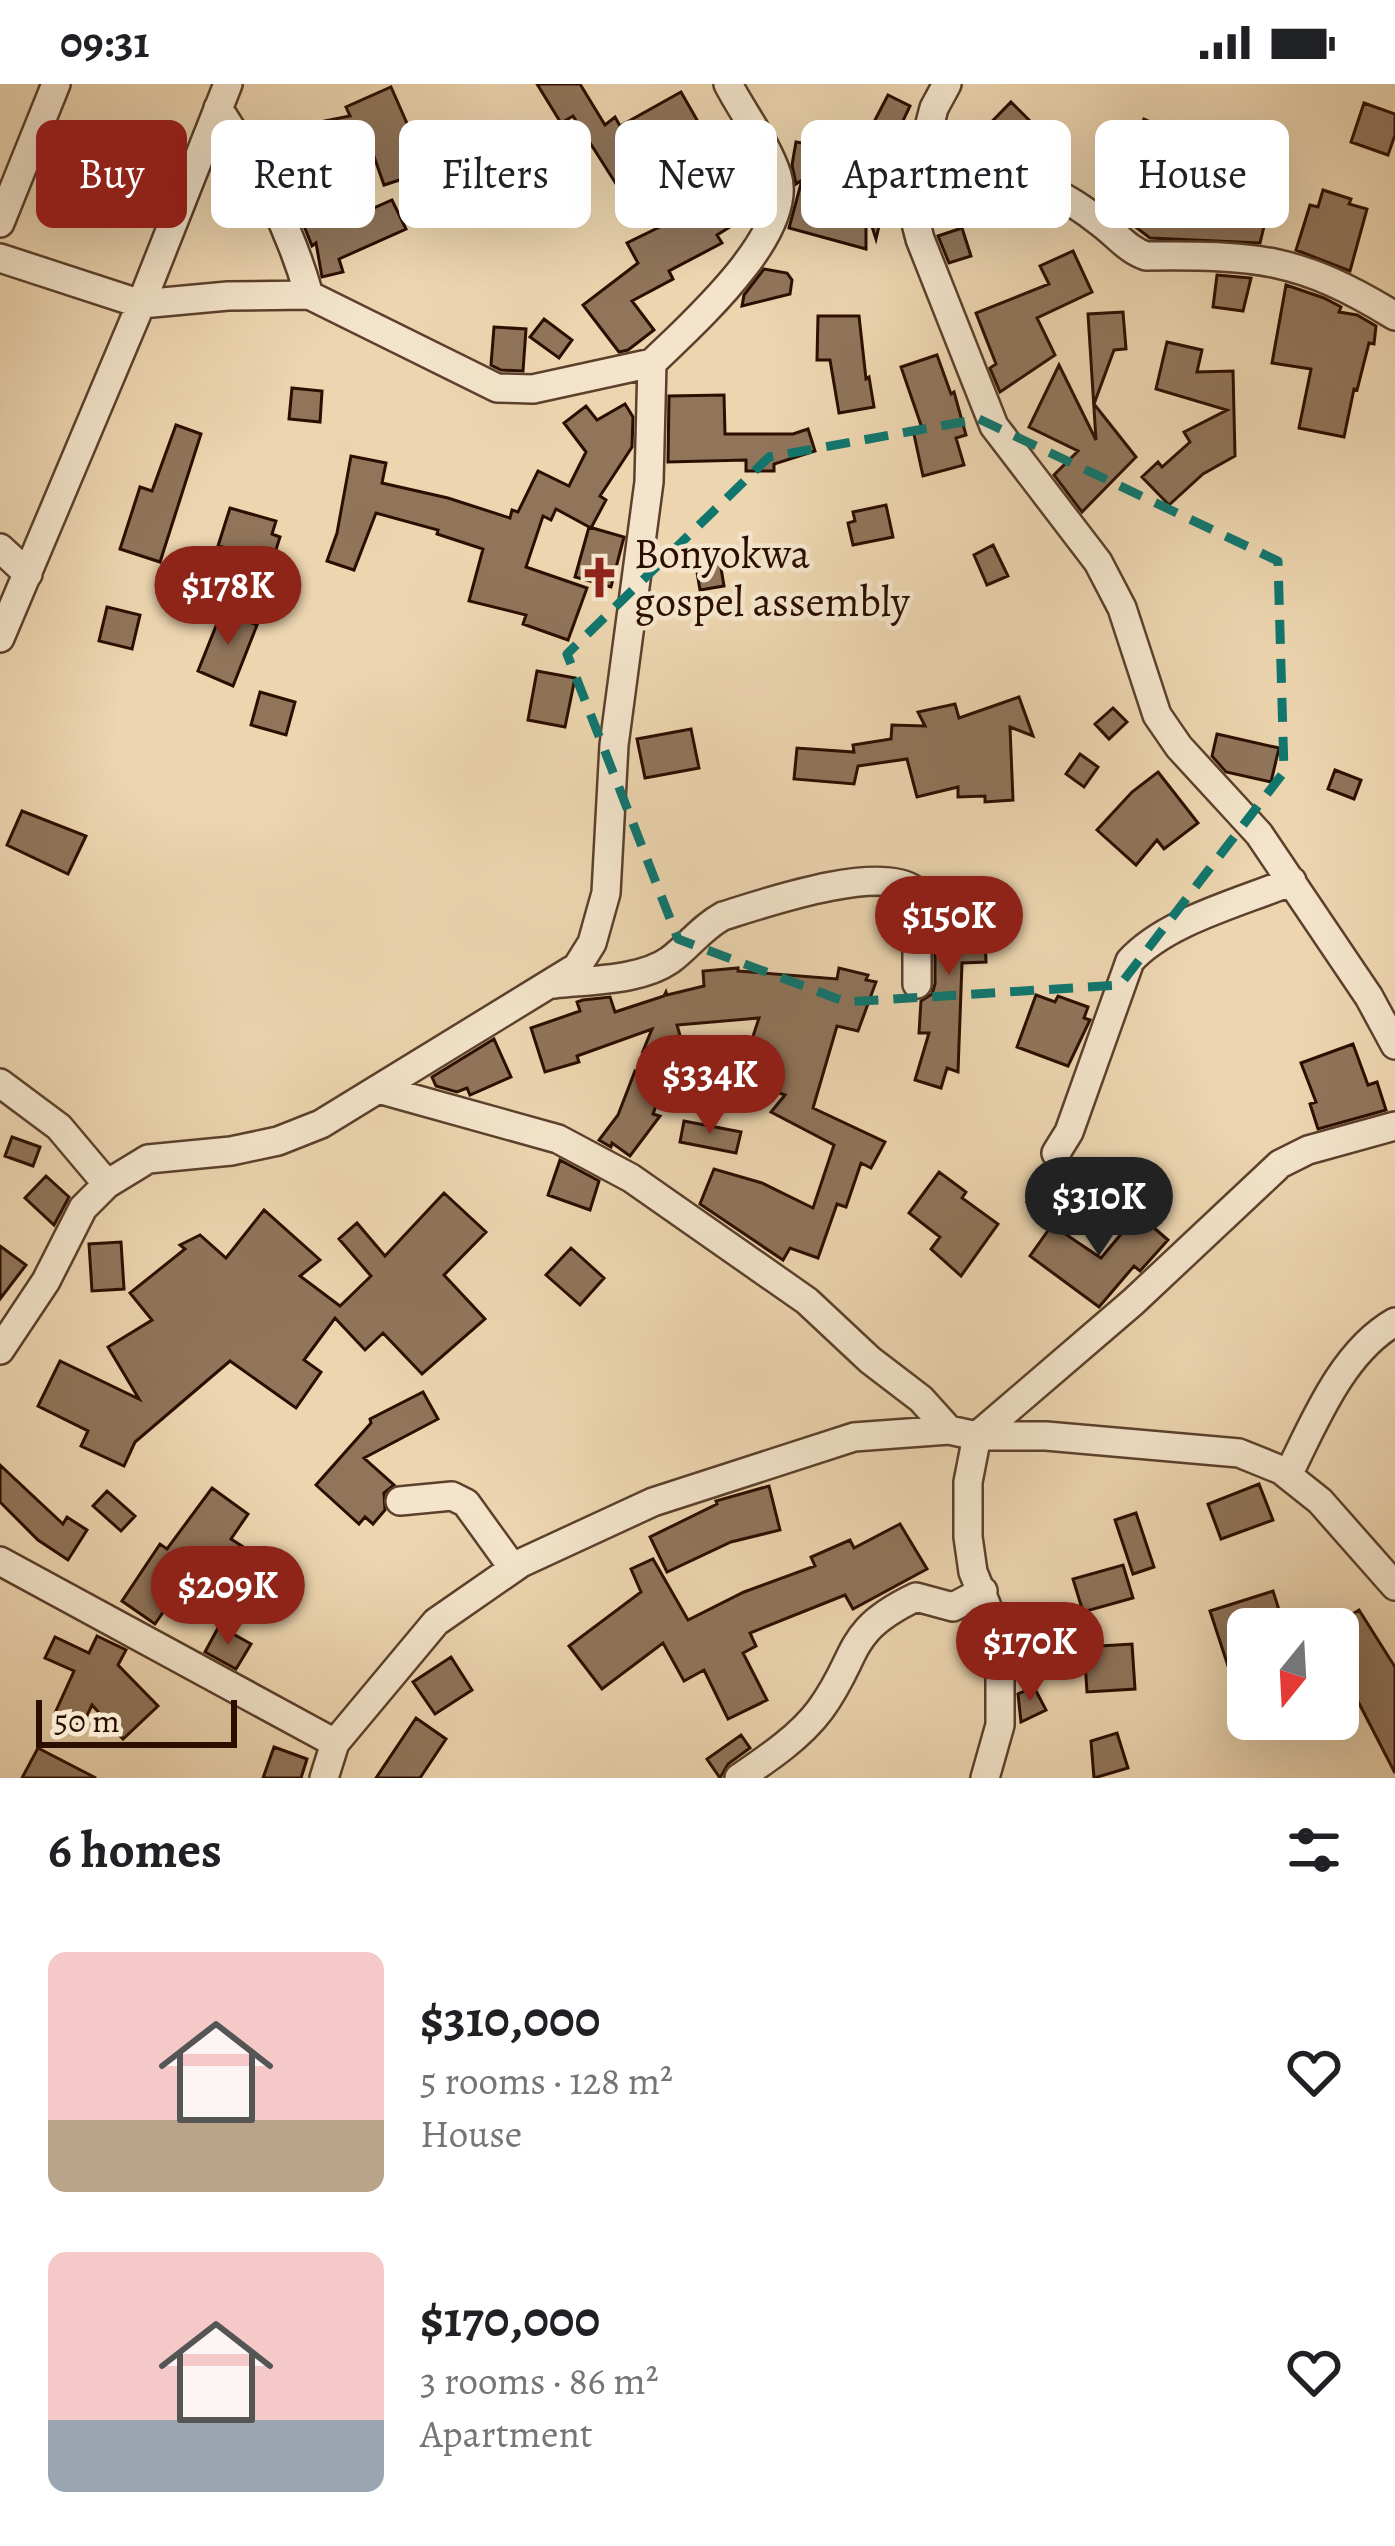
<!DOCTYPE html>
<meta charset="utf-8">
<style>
:root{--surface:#fff;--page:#f6f6f6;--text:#202124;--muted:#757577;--accent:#8f2418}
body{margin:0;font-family:Alegreya,serif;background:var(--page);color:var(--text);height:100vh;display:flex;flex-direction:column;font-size:45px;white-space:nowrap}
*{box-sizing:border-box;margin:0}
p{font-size:39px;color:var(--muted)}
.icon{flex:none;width:66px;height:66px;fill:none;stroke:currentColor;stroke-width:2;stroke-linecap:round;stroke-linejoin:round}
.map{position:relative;height:1694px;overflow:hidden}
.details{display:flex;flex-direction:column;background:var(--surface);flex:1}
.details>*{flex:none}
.top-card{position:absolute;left:36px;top:36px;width:1323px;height:108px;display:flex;gap:24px}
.needle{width:78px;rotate:198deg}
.controls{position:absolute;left:1227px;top:1524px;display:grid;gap:24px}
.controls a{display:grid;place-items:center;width:132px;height:132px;border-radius:18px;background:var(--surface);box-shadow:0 12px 48px #0002;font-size:60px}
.scale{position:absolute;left:36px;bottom:30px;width:201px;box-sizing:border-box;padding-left:12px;border:6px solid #2c0e00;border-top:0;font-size:33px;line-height:42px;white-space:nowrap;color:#2c0e00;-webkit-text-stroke:9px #f3e4cb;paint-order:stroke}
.price{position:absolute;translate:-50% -102px;padding:0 27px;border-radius:42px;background:var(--accent);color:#fff;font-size:39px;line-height:78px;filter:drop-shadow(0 3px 6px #0008)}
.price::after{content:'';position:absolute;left:50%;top:72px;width:36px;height:27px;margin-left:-18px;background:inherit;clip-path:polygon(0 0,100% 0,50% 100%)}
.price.active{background:#222;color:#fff}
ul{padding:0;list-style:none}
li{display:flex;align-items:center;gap:36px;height:300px;padding:0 48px}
li span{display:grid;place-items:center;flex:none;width:336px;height:240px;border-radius:18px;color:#555}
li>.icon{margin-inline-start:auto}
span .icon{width:144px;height:144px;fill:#fffc;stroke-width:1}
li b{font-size:51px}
h2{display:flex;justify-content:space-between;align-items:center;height:144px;padding:0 48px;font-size:51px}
.chip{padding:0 42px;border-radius:18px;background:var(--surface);box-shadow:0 12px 48px #0002;font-size:42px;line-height:108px}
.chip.active{background:var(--accent);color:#fff}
.status{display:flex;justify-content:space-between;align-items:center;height:84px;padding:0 60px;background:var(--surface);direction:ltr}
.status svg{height:33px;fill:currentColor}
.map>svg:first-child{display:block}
</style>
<div class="status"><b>09:31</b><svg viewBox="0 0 49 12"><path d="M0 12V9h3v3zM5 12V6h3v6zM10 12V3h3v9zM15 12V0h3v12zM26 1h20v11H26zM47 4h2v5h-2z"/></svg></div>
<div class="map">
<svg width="1395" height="1694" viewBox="0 0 1395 1694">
<rect width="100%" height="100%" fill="#ecd5af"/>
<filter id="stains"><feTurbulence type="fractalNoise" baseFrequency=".00167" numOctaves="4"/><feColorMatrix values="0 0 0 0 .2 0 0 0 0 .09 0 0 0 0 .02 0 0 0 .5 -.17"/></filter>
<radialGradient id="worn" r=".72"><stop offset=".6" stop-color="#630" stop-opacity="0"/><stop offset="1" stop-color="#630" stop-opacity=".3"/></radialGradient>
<path fill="#90755b" stroke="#2c0e00" stroke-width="3" d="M 537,0 L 580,0 L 605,41 L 615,33 L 620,42 L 681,8 L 697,36 L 690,40 L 749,131 L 717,151 L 722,159 L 669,187 L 673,195 L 632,217 L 654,246 L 628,266 L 619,268 L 583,221 L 638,179 L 627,159 L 676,135 L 644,85 L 618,103 L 573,32 L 561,39 Z
M 391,3 L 409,44 L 402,47 L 418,90 L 384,101 L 370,61 L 364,64 L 360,56 L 316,64 L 321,76 L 285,92 L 274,68 L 327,44 L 325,37 L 350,32 L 346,23 Z
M 888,11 L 910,22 L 901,41 L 910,45 L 894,77 L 876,155 L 866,124 L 866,165 L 789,144 L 802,96 L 796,100 L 792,81 L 796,58 L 814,61 L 816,54 L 862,61 Z
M 1011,18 L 1032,39 L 994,78 L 988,78 L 970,60 Z
M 1364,19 L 1395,30 L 1395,51 L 1388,71 L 1351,58 Z
M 1144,35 L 1187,54 L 1177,78 L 1246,105 L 1250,87 L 1276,93 L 1260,159 L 1150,154 L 1116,128 L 1128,108 L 1104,92 L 1122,66 L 1129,71 Z
M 314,105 L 333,142 L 392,116 L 406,145 L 339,175 L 343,188 L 322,193 L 316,159 L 312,162 L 300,132 L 315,124 Z
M 1323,106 L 1351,115 L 1349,120 L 1367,125 L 1350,187 L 1296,166 L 1310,121 L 1318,123 Z
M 962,144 L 971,172 L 949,179 L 938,152 Z
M 1073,167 L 1092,208 L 1037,234 L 1055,271 L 1000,308 L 990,284 L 996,280 L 976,229 L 1049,200 L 1040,182 Z
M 764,185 L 787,189 L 792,196 L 790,210 L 742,222 L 744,211 Z
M 1217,191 L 1251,194 L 1243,227 L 1213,223 Z
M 1286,201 L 1324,214 L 1341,223 L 1339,228 L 1357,231 L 1376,242 L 1374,260 L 1369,259 L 1357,306 L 1354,305 L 1344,353 L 1299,344 L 1311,285 L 1272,279 Z
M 1123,228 L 1126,265 L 1114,266 L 1094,320 L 1136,373 L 1082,428 L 1054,391 L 1078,367 L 1029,343 L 1059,281 L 1096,356 L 1088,230 Z
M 818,232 L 859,232 L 866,295 L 869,293 L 874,323 L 839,329 L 830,276 L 817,276 Z
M 544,235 L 572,256 L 559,274 L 530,253 Z
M 494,243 L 526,245 L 523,287 L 501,286 L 491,281 Z
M 1167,258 L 1202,266 L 1197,288 L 1233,287 L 1235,372 L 1203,390 L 1169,421 L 1142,393 L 1158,378 L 1162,383 L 1190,358 L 1184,348 L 1227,326 L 1156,305 Z
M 937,271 L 951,310 L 954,308 L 966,351 L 956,354 L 964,381 L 923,392 L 913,346 L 922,344 L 901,283 Z
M 292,304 L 322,307 L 320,338 L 289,335 Z
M 724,311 L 725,350 L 793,350 L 808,345 L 815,367 L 774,380 L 774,387 L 746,387 L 746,376 L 668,378 L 669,312 Z
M 625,320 L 633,333 L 632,363 L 600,412 L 606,416 L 591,444 L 556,425 L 551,436 L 543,432 L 526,483 L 587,504 L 568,556 L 523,540 L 526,531 L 469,517 L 483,465 L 437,450 L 438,446 L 376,429 L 354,486 L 327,477 L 337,449 L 351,372 L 386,379 L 382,399 L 448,414 L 510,434 L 512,426 L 518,428 L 538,387 L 569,402 L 586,368 L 564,339 L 586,322 L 597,336 Z
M 176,341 L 201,350 L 160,478 L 120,465 L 140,403 L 152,407 Z
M 886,421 L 893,453 L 853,461 L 848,439 L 855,437 L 853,428 Z
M 230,424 L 276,437 L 272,450 L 280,453 L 265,501 L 242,494 L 237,508 L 215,501 L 227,464 L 218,462 Z
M 589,443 L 624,453 L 611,503 L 575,493 Z
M 993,461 L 1008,492 L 987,501 L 974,471 Z
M 719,472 L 724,502 L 700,506 L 695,476 Z
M 107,523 L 140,531 L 132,565 L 99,557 Z
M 222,527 L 257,541 L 233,602 L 198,587 Z
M 537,587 L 575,594 L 565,643 L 528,636 Z
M 260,608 L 295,618 L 286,651 L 251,641 Z
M 1019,613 L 1033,652 L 1010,643 L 1013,716 L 985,718 L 985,712 L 958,713 L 958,703 L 917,713 L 907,675 L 858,682 L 854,700 L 794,695 L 797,664 L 854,668 L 853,661 L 891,655 L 892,641 L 925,642 L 918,628 L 955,620 L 959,634 Z
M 1113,624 L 1127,638 L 1109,655 L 1095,640 Z
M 691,645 L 699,684 L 645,694 L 637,655 Z
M 1217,650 L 1279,664 L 1271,698 L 1226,688 L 1212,672 Z
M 1080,670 L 1098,683 L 1084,703 L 1066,690 Z
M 1335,686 L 1361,696 L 1354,715 L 1328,705 Z
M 1158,688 L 1198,739 L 1164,765 L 1157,756 L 1136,781 L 1097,746 L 1132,708 Z
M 22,727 L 86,752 L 68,790 L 7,761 Z
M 929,797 L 974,799 L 972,835 L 984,834 L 986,878 L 962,879 L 958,988 L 947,984 L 941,1004 L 915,996 L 929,949 L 919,949 L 921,917 L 932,910 L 935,900 L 935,815 Z
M 738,884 L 738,887 L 837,895 L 839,884 L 868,891 L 866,896 L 876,898 L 858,947 L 837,942 L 813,1024 L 885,1058 L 871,1084 L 861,1079 L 846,1123 L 837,1120 L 818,1174 L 790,1164 L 783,1176 L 700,1120 L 714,1085 L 762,1099 L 813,1124 L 834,1061 L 771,1028 L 785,1011 L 739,995 L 759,934 L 677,941 L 681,955 L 643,967 L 652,945 L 577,972 L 579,978 L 545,988 L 531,944 L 580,927 L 577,918 L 583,916 L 610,913 L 615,928 L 664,912 L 666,908 L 667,911 L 704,902 L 703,887 Z
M 1036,911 L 1055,918 L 1058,912 L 1088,923 L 1084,934 L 1090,936 L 1068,982 L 1017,963 Z
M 494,955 L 511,993 L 470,1011 L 467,1004 L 457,1008 L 436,1002 L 432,993 Z
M 1353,960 L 1368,1001 L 1377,998 L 1386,1026 L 1318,1045 L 1310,1020 L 1316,1018 L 1301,979 Z
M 635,987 L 665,998 L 653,1030 L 660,1032 L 630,1072 L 612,1059 L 611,1063 L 599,1056 L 618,1031 Z
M 684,1037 L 741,1048 L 736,1069 L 680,1058 Z
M 12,1053 L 40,1063 L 33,1082 L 5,1072 Z
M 560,1076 L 599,1097 L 590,1126 L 548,1111 Z
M 1049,1085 L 1078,1104 L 1056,1137 L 1027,1118 Z
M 939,1088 L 966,1108 L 962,1114 L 998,1140 L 961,1192 L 931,1165 L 940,1153 L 909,1129 Z
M 46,1092 L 69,1113 L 54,1141 L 25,1114 Z
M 444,1109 L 486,1148 L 444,1191 L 485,1235 L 422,1290 L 383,1249 L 365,1266 L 335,1234 L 304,1276 L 321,1288 L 296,1324 L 230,1277 L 135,1358 L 124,1382 L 81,1362 L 88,1347 L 38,1322 L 60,1277 L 139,1315 L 108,1263 L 152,1236 L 130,1209 L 185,1165 L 180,1161 L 200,1151 L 226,1174 L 264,1126 L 320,1176 L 300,1192 L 340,1222 L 371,1192 L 339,1155 L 357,1139 L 385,1172 Z
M 1138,1130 L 1168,1156 L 1140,1187 L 1134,1182 L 1099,1223 L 1030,1172 L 1052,1141 L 1101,1174 Z
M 121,1158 L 124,1205 L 92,1207 L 89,1160 Z
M 0,1162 L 26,1181 L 0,1215 Z
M 571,1164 L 604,1194 L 580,1221 L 546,1191 Z
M 423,1308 L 438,1335 L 364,1374 L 394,1401 L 384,1409 L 385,1426 L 373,1440 L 365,1433 L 359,1440 L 316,1401 L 371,1339 L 370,1335 Z
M 0,1381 L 63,1440 L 67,1433 L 87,1446 L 68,1476 L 38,1456 L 0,1418 Z
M 1259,1400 L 1273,1436 L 1221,1455 L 1208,1420 Z
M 769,1402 L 780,1446 L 731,1458 L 667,1488 L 650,1453 L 717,1420 L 716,1417 Z
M 212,1404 L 248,1430 L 231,1455 L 273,1482 L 256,1508 L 203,1470 L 155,1540 L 122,1517 L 160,1460 L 167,1465 Z
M 107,1407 L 135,1432 L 121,1447 L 93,1422 Z
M 1136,1429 L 1154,1483 L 1133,1490 L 1115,1436 Z
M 900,1440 L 927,1485 L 853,1525 L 845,1511 L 750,1549 L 756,1562 L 743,1569 L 767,1616 L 728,1635 L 704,1586 L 684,1597 L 663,1559 L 602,1605 L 569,1562 L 641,1508 L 631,1485 L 653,1475 L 688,1536 L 744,1508 L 815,1482 L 811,1473 L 850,1456 L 854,1464 Z
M 1123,1481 L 1133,1514 L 1083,1528 L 1073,1495 Z
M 1273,1507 L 1285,1545 L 1248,1545 L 1248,1576 L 1228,1582 L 1210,1527 Z
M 1359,1526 L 1395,1583 L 1395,1689 L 1349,1600 L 1338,1607 L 1338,1539 Z
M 219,1542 L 251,1560 L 236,1585 L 205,1568 Z
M 97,1552 L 126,1566 L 118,1581 L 158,1622 L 123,1655 L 92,1621 L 82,1642 L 55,1629 L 74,1587 L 45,1574 L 55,1553 L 89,1569 Z
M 1132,1560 L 1135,1605 L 1087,1608 L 1084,1563 Z
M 451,1573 L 472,1606 L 435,1630 L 413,1598 Z
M 1034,1603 L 1046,1626 L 1021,1638 L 1018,1610 Z
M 416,1634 L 446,1655 L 420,1694 L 376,1694 Z
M 1117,1649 L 1128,1684 L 1094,1694 L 1091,1657 Z
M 741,1651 L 750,1664 L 728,1680 L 720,1694 L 707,1675 Z
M 274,1663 L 307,1675 L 301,1694 L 263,1694 Z
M 38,1664 L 96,1694 L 22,1694 Z"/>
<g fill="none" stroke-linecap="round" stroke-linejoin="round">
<defs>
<path id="minor" d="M 947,0 L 934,24 L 910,116 L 920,155 L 994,342 L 1098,478 L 1122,524 L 1157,631 L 1179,663 L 1259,750 L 1369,913 L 1395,961
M 218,24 C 259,88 288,137 309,211
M 910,116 C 992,88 1029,83 1101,139 C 1117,151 1128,166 1146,172 C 1256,171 1299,173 1395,232
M 0,139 L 56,0
M 0,174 L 141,220 L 228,212 L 309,211 L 497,304 L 533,305 L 652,279
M 0,464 L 28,490
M 0,554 L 141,220 L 228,0
M 554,900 C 589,896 640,897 670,876 C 689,862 701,844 723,832 C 765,819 878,780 914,806 L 917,815 L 917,900
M 0,999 L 59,1043 L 107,1100
M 382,1006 L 558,1055 L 631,1094 L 807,1217 L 870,1276 L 921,1315 L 949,1346
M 1056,1069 L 1069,1048 L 1130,877 C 1166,837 1242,818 1292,797
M 0,1266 L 46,1197 L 83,1124 L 107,1100 L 148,1075 L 231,1067 L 278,1057 L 321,1040 L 577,883 L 592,859 L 606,809 L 614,661 L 649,398 L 652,279 C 690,242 796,149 777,91 C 767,60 743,29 728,0
M 1288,1391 C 1314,1339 1342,1268 1395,1238
M 400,1417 L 452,1412 L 466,1419 L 513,1484
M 0,1477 L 335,1659
M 324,1694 L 335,1659 L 436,1538 L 521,1479 L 653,1418 L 854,1353 L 949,1346 L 977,1352 L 1046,1352 L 1239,1369 L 1281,1386 L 1320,1417 L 1395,1502
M 739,1694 C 767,1675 800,1653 820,1626 C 861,1570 843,1548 916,1513 L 953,1523 L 983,1507
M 985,1694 L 1000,1641 L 1000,1580 L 999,1552 L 973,1488 L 968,1453 L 968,1398 L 977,1352 L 1133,1218 L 1280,1080 L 1308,1066 L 1395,1042"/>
</defs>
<use href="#minor" stroke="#5c402c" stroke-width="32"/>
<use href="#minor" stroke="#f3e4cb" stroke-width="27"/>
</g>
<path fill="none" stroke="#0f766e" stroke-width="9" stroke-dasharray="24 15" stroke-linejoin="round" d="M 979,335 L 1278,477 L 1284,688 L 1120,901 L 846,918 L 678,855 L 567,570 L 769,373 Z"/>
<defs>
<symbol id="church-bare" viewBox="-9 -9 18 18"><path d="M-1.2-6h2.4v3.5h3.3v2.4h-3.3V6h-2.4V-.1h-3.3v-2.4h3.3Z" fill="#8f2418" stroke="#f3e4cb" stroke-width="2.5" paint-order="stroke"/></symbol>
</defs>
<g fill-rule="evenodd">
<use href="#church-bare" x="570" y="464" width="59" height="59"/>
</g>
<g text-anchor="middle" stroke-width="9" stroke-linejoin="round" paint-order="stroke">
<g font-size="42" fill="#2c0e00" stroke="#f3e4cb" text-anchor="start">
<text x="634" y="484">Bonyokwa<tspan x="634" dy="48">gospel assembly</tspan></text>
</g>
</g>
<rect width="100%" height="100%" filter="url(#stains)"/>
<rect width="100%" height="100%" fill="url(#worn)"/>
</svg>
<div class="controls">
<a><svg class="needle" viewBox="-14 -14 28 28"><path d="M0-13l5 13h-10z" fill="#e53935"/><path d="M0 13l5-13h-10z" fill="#757577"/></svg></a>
</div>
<div class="scale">50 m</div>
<b class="price" style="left:228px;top:564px">$178K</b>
<b class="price" style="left:949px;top:894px">$150K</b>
<b class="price" style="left:710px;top:1053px">$334K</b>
<b class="price active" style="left:1099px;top:1175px">$310K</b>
<b class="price" style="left:228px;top:1564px">$209K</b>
<b class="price" style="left:1030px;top:1620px">$170K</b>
<div class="top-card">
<a class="chip active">Buy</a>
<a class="chip">Rent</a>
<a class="chip">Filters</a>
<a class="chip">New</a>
<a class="chip">Apartment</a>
<a class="chip">House</a>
</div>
</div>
<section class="details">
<h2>6 homes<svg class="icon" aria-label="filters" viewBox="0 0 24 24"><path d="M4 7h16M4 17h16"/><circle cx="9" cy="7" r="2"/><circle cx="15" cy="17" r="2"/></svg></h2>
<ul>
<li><span style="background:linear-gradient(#f6c9c9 70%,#b9a48a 0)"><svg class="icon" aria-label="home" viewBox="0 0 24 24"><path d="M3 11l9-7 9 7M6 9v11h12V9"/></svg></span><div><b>$310,000</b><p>5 rooms · 128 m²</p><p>House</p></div><svg class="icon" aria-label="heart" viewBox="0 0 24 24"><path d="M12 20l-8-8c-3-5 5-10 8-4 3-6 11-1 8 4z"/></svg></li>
<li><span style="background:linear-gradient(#f6c9c9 70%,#9aa5b1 0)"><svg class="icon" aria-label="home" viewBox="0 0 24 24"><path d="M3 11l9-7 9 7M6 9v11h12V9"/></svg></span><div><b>$170,000</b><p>3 rooms · 86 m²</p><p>Apartment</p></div><svg class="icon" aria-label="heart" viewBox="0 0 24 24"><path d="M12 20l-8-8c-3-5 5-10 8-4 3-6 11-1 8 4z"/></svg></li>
</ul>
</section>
